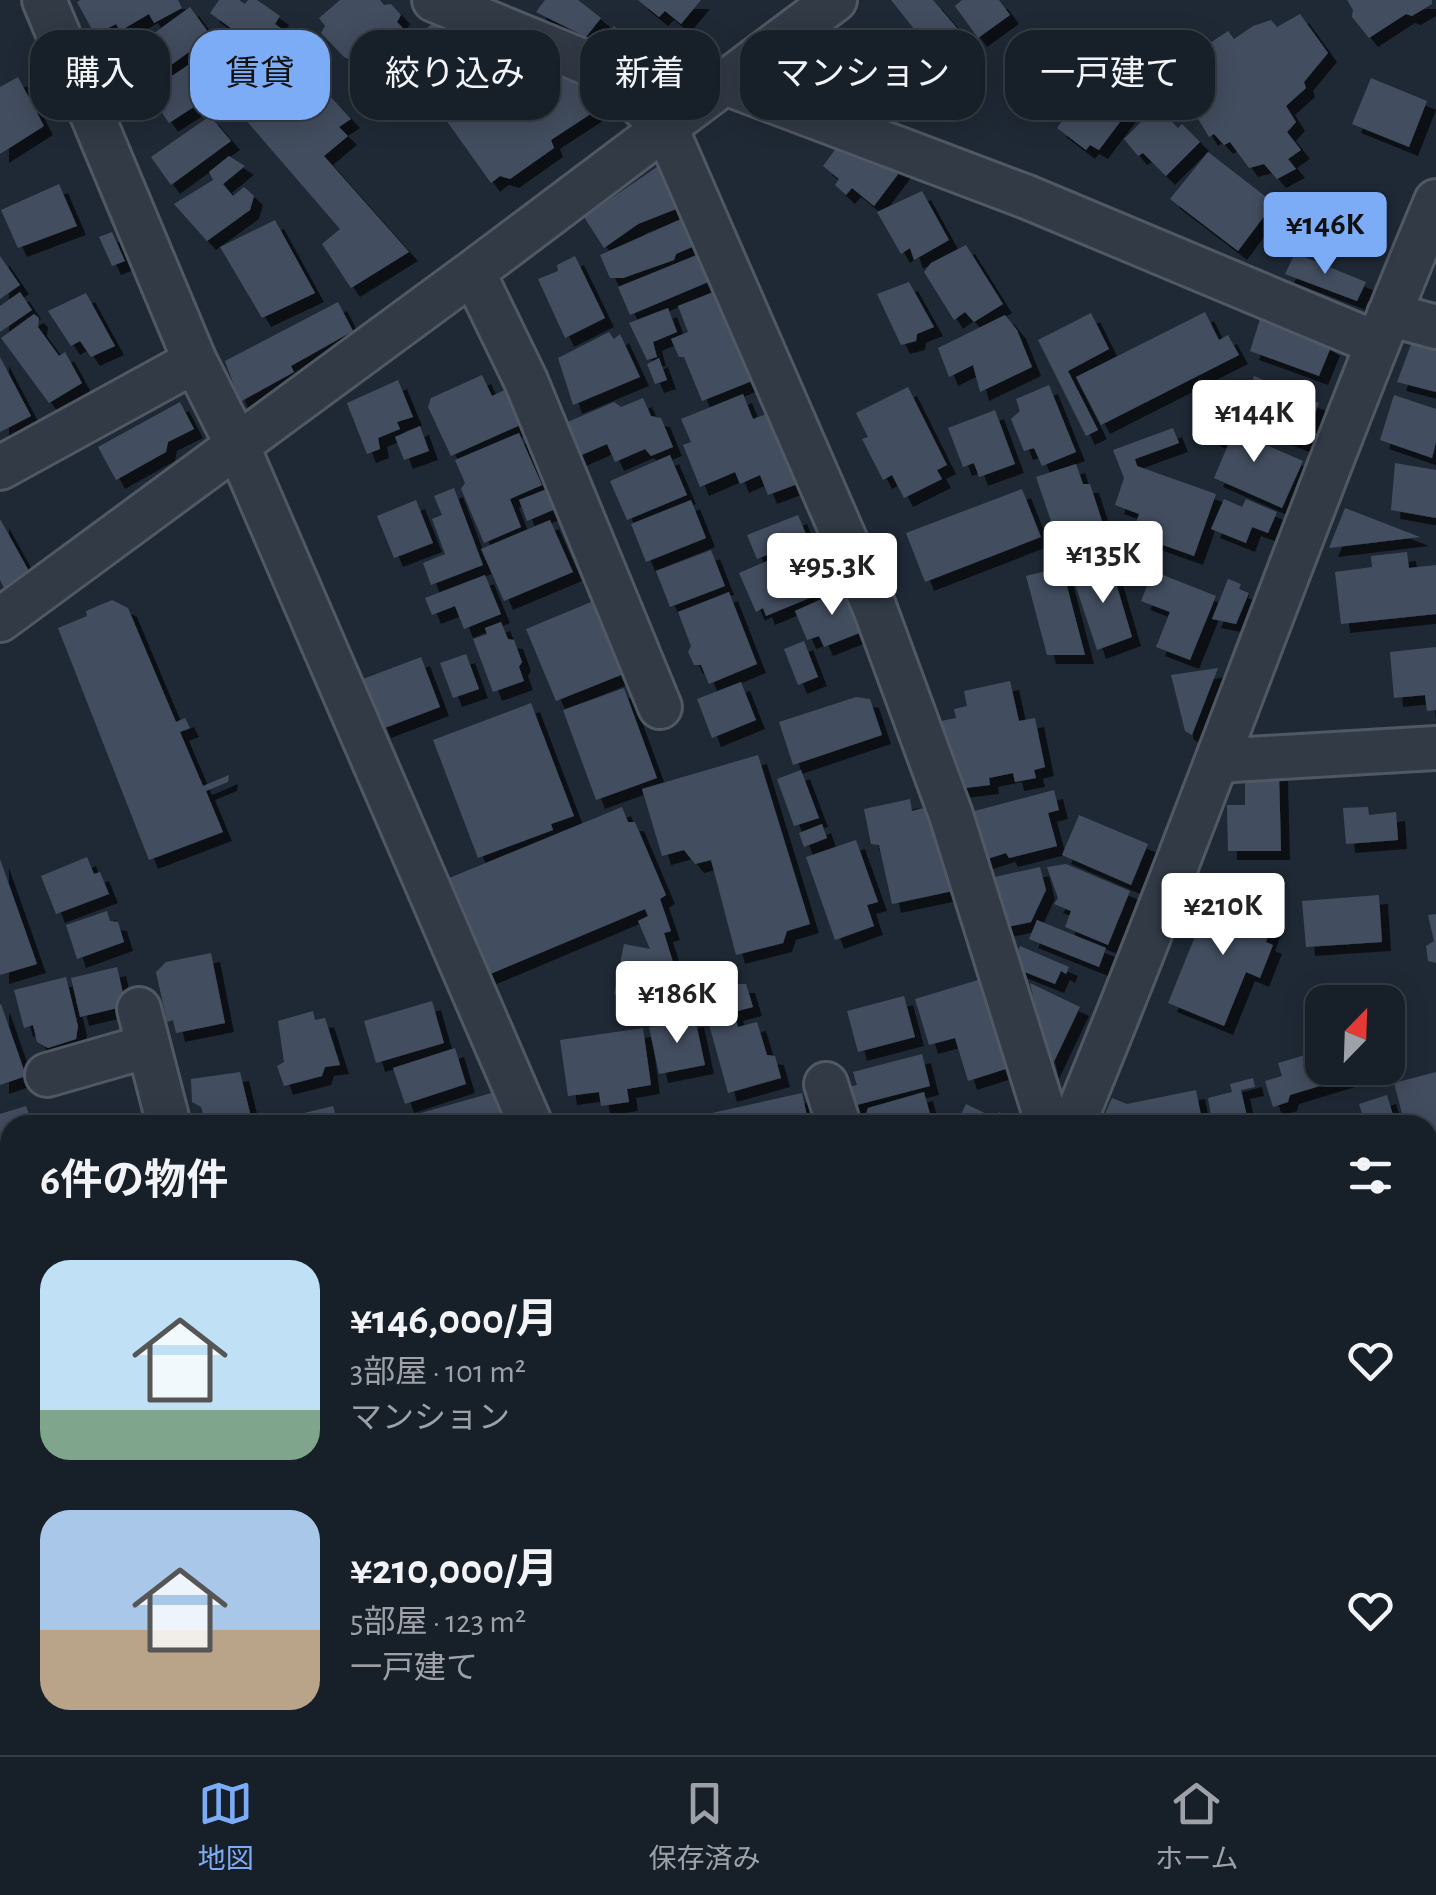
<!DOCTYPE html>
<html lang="ja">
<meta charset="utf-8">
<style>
:root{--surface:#171f28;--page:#242c34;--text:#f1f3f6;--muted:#9ea2a8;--line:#363d45;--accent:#7dacf7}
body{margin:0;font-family:"Alegreya Sans","Noto Sans JP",sans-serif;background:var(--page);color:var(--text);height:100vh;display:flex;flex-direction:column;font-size:38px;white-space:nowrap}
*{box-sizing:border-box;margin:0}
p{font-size:32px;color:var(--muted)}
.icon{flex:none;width:55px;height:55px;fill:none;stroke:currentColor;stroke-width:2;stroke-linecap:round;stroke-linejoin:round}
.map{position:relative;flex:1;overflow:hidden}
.details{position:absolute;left:0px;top:1115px;width:1438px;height:640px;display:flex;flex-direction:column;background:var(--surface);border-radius:30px 30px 0 0;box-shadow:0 5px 25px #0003,0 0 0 2px var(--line)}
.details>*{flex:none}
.top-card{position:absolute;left:30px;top:30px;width:1378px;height:90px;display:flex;gap:20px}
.needle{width:65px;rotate:23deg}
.buttons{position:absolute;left:1305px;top:985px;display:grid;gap:20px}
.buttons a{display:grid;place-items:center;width:100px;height:100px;border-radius:20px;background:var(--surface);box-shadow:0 5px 25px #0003,0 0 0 2px var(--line);font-size:50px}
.price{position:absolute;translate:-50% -85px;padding:0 22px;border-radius:10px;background:#fff;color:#222;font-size:32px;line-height:65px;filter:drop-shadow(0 2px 5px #0008)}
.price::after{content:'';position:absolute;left:50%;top:60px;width:30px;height:22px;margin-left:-15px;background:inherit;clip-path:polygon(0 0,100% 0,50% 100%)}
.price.current{background:var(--accent);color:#111}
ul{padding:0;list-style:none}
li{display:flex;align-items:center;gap:30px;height:250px;padding:0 40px}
li span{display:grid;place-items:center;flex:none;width:280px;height:200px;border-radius:30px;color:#555}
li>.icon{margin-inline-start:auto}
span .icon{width:120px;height:120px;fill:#fffc;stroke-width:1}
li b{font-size:42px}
h2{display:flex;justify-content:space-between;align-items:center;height:120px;padding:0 40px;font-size:42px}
.chip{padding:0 35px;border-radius:30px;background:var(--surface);box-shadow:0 5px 25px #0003,0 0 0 2px var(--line);font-size:35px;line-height:90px}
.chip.current{background:var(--accent);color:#111}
.tab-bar{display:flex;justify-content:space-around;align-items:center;height:140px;border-top:2px solid var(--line);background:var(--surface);font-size:28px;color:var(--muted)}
.tab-bar a{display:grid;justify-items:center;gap:5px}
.tab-bar .current{color:var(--accent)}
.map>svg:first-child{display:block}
</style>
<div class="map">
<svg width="1436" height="1755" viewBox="0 0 1436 1755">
<defs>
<filter id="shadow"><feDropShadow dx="9" dy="9" stdDeviation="0" flood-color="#0009"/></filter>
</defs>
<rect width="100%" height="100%" fill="#1f2935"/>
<path fill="#243839" d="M 1250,1745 L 1350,1745 L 1363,1755 L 1245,1755 Z"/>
<path fill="#424e5e" filter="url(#shadow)" d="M 81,0 L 178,0 L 182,8 L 154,23 L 149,14 L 120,31 L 116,24 L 95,35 L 77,2 Z
M 219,0 L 239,0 L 245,4 L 248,0 L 257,0 L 280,16 L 275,24 L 285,31 L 268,55 L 210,13 Z
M 340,0 L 380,0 L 384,5 L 391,4 L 401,15 L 397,22 L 412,38 L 375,68 L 364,54 L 354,62 L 344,57 L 321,33 L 325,26 L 319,18 Z
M 545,0 L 578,0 L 601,18 L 586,37 L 536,12 Z
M 638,0 L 701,0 L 681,24 L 665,11 L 659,17 Z
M 891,0 L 933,0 L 974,48 L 946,69 Z
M 962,0 L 999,0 L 1010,15 L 978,38 L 955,6 Z
M 1347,0 L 1432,0 L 1432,4 L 1412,16 L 1406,14 L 1369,38 L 1352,17 L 1353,10 Z
M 190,7 L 211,36 L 152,79 L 131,50 Z
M 448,12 L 528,44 L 545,70 L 559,60 L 577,84 L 584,77 L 618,96 L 551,140 L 554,148 L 510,179 L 500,176 L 491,183 L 411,71 L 402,77 L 390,63 L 423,44 L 419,34 Z
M 1300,14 L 1328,53 L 1304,82 L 1306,88 L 1286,106 L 1296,122 L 1287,132 L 1301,150 L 1288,159 L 1296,169 L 1277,179 L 1264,164 L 1249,168 L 1230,142 L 1224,145 L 1214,134 L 1209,137 L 1194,112 L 1206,100 L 1180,63 L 1228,31 L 1234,39 L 1253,26 L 1271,20 L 1277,27 Z
M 614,26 L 677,84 L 660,101 L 598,43 Z
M 904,29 L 942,72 L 938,77 L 949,85 L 928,107 L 898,84 L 875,97 L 861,74 L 900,46 L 894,35 Z
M 834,36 L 860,79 L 841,97 L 835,94 L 835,88 L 829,88 L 827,92 L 822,88 L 819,80 L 807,76 L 802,79 L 791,63 Z
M 1079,38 L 1095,48 L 1090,58 L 1100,65 L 1104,61 L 1123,75 L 1126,70 L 1147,86 L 1099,150 L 1090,145 L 1086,150 L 1057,128 L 1068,113 L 1038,91 Z
M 209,51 L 231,83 L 169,123 L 158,107 L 163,101 L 154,88 Z
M 269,63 L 281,76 L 300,63 L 351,119 L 339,127 L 348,136 L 324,156 L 409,252 L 351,288 L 322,244 L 340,229 L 238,111 L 253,100 L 244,85 Z
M 18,77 L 44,126 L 0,154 L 0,87 Z
M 1371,78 L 1427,101 L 1409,147 L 1352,124 Z
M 1157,106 L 1178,128 L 1182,124 L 1200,142 L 1166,176 L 1143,153 L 1138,156 L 1124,139 Z
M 210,116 L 231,141 L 171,185 L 151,157 Z
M 845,136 L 905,165 L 874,206 L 852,188 L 846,195 L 835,185 L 839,179 L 823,166 Z
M 1208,152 L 1274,203 L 1238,251 L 1170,199 Z
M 229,156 L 245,166 L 223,184 L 233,196 L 244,187 L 254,196 L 250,210 L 207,241 L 174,204 L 213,180 L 209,172 Z
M 667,160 L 689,204 L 638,224 L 604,248 L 584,217 Z
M 59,184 L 77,226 L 18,248 L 1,210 Z
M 922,191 L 949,240 L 914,260 L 910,248 L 901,254 L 877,212 Z
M 688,216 L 699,244 L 676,254 L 674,260 L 623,278 L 610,278 L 600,255 Z
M 275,220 L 315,293 L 262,318 L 220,247 Z
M 112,232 L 125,261 L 112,266 L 99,237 Z
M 966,245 L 1003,304 L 974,322 L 965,312 L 954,320 L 924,272 L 931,263 Z
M 714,248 L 725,275 L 630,315 L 618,287 Z
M 1295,253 L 1366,282 L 1357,301 L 1285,274 Z
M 0,256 L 20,285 L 0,299 Z
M 575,256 L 605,318 L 565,338 L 538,279 L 558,271 L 557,265 Z
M 909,282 L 934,327 L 917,334 L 916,341 L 901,345 L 877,294 Z
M 721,289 L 757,379 L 702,401 L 684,357 L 679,357 L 671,339 L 688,332 L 678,306 Z
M 20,292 L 32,310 L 0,332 L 0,306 Z
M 86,293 L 115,346 L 91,357 L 80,341 L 71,346 L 48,311 Z
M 338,302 L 353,331 L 291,366 L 294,372 L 240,402 L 225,361 Z
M 1265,303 L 1331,347 L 1319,376 L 1250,351 Z
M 668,308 L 677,332 L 653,342 L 657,357 L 647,360 L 629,323 Z
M 1205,312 L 1219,340 L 1228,335 L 1239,355 L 1101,425 L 1076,377 Z
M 1091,313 L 1109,349 L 1068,371 L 1098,430 L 1086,436 L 1038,340 Z
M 34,314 L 39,318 L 38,327 L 59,356 L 65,352 L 82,383 L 49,403 L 1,338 Z
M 1005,315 L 1017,330 L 1032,367 L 980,392 L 973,365 L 949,377 L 938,348 Z
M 609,332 L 614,339 L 620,334 L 640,377 L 573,405 L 558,358 Z
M 1413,339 L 1436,346 L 1436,392 L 1397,382 Z
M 0,357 L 31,416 L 0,432 Z
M 659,358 L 667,380 L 655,384 L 647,364 Z
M 482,375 L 492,396 L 511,387 L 527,422 L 451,456 L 428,407 L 431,398 Z
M 1254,376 L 1319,403 L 1303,444 L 1218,411 L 1222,398 L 1231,402 L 1236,387 L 1248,392 Z
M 398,380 L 413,417 L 397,422 L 400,429 L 378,438 L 380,449 L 367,454 L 347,403 Z
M 1049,385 L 1076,452 L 1042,466 L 1034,448 L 1024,451 L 1011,419 L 1020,411 L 1016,399 Z
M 908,387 L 947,465 L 937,470 L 942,479 L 904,498 L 892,475 L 883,480 L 862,439 L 868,437 L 856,413 Z
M 743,394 L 753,419 L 769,413 L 803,482 L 768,495 L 760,475 L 740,484 L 735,472 L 700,487 L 683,445 L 691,442 L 681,419 Z
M 1394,395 L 1436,409 L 1436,442 L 1432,458 L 1380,440 Z
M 643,398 L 651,416 L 661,418 L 673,447 L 651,456 L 645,449 L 615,462 L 607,444 L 577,457 L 563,424 L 614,402 L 621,407 Z
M 180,402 L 194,429 L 168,442 L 166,452 L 116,480 L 98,447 Z
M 995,410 L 1015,464 L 979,477 L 974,463 L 963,467 L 948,428 Z
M 1205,418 L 1303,461 L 1282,508 L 1214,478 L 1228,445 L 1200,432 Z
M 420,426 L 429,451 L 404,460 L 395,437 Z
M 1173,428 L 1179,443 L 1135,459 L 1137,466 L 1216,494 L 1194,556 L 1132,534 L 1139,514 L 1115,505 L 1124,478 L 1113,450 Z
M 519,433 L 542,485 L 510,499 L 521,527 L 484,543 L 461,489 L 465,483 L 455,460 Z
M 670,455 L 687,495 L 627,520 L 610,481 Z
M 1395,463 L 1436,470 L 1436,518 L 1391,510 Z
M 1076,464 L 1083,484 L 1090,484 L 1112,552 L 1089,559 L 1086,549 L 1068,554 L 1059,525 L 1051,521 L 1036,477 Z
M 552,487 L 560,507 L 527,521 L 519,500 Z
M 454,488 L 483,565 L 431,585 L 423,563 L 445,554 L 432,519 L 442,515 L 434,496 Z
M 1022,489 L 1041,537 L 925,582 L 906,533 Z
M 1224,499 L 1242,507 L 1246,499 L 1277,512 L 1268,533 L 1252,527 L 1246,543 L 1211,529 Z
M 416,500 L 433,543 L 394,558 L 377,516 Z
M 691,500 L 706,538 L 646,562 L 631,524 Z
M 1345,508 L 1420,537 L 1329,548 Z
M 798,515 L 808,539 L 757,559 L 747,535 Z
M 0,519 L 30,573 L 4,588 L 0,580 Z
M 550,520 L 573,572 L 504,601 L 481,549 Z
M 809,543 L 829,590 L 766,616 L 763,608 L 756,612 L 739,573 Z
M 711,550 L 725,586 L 670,607 L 656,571 Z
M 1407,552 L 1409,568 L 1436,565 L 1436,614 L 1341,624 L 1335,572 L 1372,567 L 1371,556 Z
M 1098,564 L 1100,570 L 1111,566 L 1132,637 L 1097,650 L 1073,578 L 1087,573 L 1086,568 Z
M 1062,567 L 1085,655 L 1047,655 L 1026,576 Z
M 1153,571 L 1216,596 L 1190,660 L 1156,647 L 1170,612 L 1141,601 Z
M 485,575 L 501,614 L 464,629 L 455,606 L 432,615 L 425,598 Z
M 1228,579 L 1241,584 L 1239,589 L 1249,593 L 1236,624 L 1212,619 Z
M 848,587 L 867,630 L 824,647 L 819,636 L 807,640 L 795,611 Z
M 729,592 L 757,664 L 709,684 L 701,665 L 694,665 L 688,652 L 691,646 L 678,612 Z
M 112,600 L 128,608 L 176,722 L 185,718 L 190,728 L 180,732 L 203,786 L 229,775 L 228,782 L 206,791 L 223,832 L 149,860 L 58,628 L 87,616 L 86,611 Z
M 596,600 L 626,673 L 556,701 L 526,629 Z
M 501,622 L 508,639 L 514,640 L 522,662 L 519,667 L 524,681 L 493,692 L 473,639 L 487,634 L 485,628 Z
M 804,641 L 818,677 L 798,685 L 784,649 Z
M 1436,647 L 1436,710 L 1427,711 L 1425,695 L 1394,698 L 1390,652 Z
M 466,654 L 479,689 L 453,698 L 440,663 Z
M 421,657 L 440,707 L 382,729 L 363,679 Z
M 1218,668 L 1192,735 L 1185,731 L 1171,675 Z
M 1010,681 L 1019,721 L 1035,718 L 1045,767 L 1034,770 L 1036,778 L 1015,782 L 1013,773 L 989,778 L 990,785 L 957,789 L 943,725 L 936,727 L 936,722 L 956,718 L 954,709 L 967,706 L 964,691 Z
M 741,682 L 756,720 L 712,738 L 697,699 Z
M 624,688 L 657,778 L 596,800 L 563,710 Z
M 856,697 L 870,699 L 882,735 L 793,765 L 779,722 Z
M 531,703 L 574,816 L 551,824 L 553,830 L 478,858 L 433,740 Z
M 758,755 L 810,924 L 787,931 L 783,943 L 736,955 L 711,860 L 695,864 L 684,850 L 662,856 L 642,789 Z
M 801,770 L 819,818 L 794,826 L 777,779 Z
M 1279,772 L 1281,851 L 1228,851 L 1227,805 L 1245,805 L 1245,773 Z
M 1054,790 L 1059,810 L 1048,813 L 1057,846 L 1009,858 L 1006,853 L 981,861 L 967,813 Z
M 910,799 L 912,811 L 928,807 L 953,891 L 892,904 L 879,845 L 871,844 L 864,809 Z
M 622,807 L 628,822 L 635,822 L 666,895 L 660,899 L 671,931 L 664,933 L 673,962 L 680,963 L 677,974 L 689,977 L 682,1010 L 614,994 L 624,944 L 650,949 L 638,921 L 648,916 L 645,909 L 483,977 L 442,881 Z
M 1368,807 L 1369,815 L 1396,812 L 1398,840 L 1346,844 L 1343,808 Z
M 1079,815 L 1148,844 L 1131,885 L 1062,855 Z
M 822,824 L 827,838 L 804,847 L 799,833 Z
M 856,840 L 878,902 L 867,905 L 874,926 L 835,940 L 806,857 Z
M 87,857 L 94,874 L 100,872 L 109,894 L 56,914 L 41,876 Z
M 0,859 L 37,964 L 0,975 Z
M 1066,864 L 1130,891 L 1108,945 L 1065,927 L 1071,911 L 1054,904 L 1058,898 L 1047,867 Z
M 1040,867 L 1046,890 L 1031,922 L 1002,928 L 990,878 Z
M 1231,894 L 1272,911 L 1268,921 L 1272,926 L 1266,942 L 1273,945 L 1260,978 L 1246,972 L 1224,1026 L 1168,1003 L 1209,902 L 1225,909 Z
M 1379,895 L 1382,942 L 1306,947 L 1302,901 Z
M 107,911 L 110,921 L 118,922 L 124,942 L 77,959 L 66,925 Z
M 1436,914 L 1436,963 L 1428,961 L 1426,946 L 1434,941 L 1428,915 Z
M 1037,920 L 1106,948 L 1099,967 L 1029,939 Z
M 1020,946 L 1069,967 L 1066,974 L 1061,971 L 1055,984 L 1012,967 Z
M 211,953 L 225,1023 L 176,1033 L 173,1020 L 167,1022 L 156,972 L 166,962 Z
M 117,967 L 126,1006 L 80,1017 L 71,978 Z
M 727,968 L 734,984 L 746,984 L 753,1007 L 734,1012 L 738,1027 L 757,1022 L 767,1055 L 775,1056 L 781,1078 L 728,1093 L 707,1017 L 710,1011 L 698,980 Z
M 66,977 L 78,1026 L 76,1039 L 48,1048 L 37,1042 L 33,1025 L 24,1028 L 14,990 Z
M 988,977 L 1015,1066 L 968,1081 L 955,1038 L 929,1045 L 915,999 Z
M 1030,983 L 1080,1007 L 1050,1070 Z
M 904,996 L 915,1037 L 858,1052 L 847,1011 Z
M 432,1001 L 444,1043 L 376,1063 L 364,1021 Z
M 1,1004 L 26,1076 L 0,1085 L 0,1005 Z
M 313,1011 L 315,1020 L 325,1018 L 340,1065 L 325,1067 L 322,1076 L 284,1086 L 277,1066 L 284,1062 L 278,1021 Z
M 695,1018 L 705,1065 L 659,1074 L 649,1027 Z
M 643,1028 L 651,1085 L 627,1089 L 629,1102 L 601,1106 L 599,1092 L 568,1096 L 560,1040 Z
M 455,1048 L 466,1084 L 405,1104 L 393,1068 Z
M 922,1054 L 930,1086 L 849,1107 L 844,1088 L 857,1085 L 853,1072 Z
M 1305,1055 L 1308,1066 L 1322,1061 L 1322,1068 L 1387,1068 L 1389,1073 L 1375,1077 L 1373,1070 L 1290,1095 L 1288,1102 L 1273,1107 L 1265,1081 L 1282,1076 L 1278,1063 Z
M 240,1072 L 253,1125 L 206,1125 L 201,1107 L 192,1102 L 191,1079 Z
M 1436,1072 L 1436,1165 L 1428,1167 L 1428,1125 L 1405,1125 L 1394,1083 Z
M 1253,1078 L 1255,1087 L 1241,1090 L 1249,1125 L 1229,1125 L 1227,1118 L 1212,1121 L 1208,1098 L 1232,1092 L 1230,1084 Z
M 1196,1090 L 1203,1125 L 1100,1125 L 1112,1098 L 1127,1104 Z
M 495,1092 L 504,1125 L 382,1125 L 382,1124 Z
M 924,1092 L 933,1125 L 853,1125 L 851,1119 L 866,1114 L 868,1108 Z
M 802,1093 L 809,1125 L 667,1125 L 667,1123 Z
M 1387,1095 L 1396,1125 L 1366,1125 L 1359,1104 Z
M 966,1104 L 995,1118 L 999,1112 L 1025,1125 L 956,1125 Z
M 26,1106 L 33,1125 L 10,1125 L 10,1135 L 0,1133 L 0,1114 Z
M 333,1106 L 338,1125 L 294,1125 L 292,1116 Z
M 1334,1114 L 1337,1125 L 1298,1125 L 1296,1122 Z
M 6,1155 L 10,1168 L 10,1230 L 0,1233 L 0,1157 Z
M 1428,1476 L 1436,1481 L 1436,1529 L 1428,1523 Z
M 1428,1542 L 1436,1548 L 1436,1622 L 1428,1616 Z
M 1433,1681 L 1436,1683 L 1436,1739 L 1428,1734 L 1428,1691 Z
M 221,1745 L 359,1745 L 354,1755 L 240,1755 L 233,1750 L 228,1754 Z
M 903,1745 L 982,1745 L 993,1750 L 990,1755 L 899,1755 Z
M 1026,1745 L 1155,1745 L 1175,1755 L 1021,1755 Z"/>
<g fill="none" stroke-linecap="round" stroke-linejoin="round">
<defs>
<path id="minor" d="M 44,0 L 195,361 L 238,447 L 531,1125
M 434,0 L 602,69 L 666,128 L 874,606 L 951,815 L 1048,1125
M 725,83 L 1027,197 L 1376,343
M 473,272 L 526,381 L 660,707
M 1389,314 L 1436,327
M 0,468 L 195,361
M 0,620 L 473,272 L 835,0
M 1216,764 L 1232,760 L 1436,748
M 139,1009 L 169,1125
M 47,1075 L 148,1046
M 826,1084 L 839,1125
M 1073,1125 C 1200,819 1308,506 1436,201
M 1428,1247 L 1436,1245
M 0,1254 L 10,1256
M 1428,1430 L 1436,1417
M 0,1453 L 10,1453
M 658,1745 L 677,1755
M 1393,1745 L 1406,1755
M 412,1755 L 416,1745
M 806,1755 L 810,1745
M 1225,1755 L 1231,1745"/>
<path id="highway" d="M 0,1670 L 10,1677
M 10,1745 L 24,1755
M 104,1745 L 118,1755"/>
</defs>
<use href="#minor" stroke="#505864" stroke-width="48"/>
<use href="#highway" stroke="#3d4550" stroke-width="60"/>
<use href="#minor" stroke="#323a46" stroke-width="42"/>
<use href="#highway" stroke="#6c614f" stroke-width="55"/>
</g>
</svg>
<div class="buttons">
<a><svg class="needle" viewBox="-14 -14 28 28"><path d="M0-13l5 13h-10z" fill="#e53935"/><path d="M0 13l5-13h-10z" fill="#9ea2a8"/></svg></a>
</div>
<b class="price current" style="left:1325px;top:277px">¥146K</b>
<b class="price" style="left:1254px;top:465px">¥144K</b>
<b class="price" style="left:1103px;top:606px">¥135K</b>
<b class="price" style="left:832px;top:618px">¥95.3K</b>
<b class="price" style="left:1223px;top:958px">¥210K</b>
<b class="price" style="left:677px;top:1046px">¥186K</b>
<div class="top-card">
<a class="chip">購入</a>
<a class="chip current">賃貸</a>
<a class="chip">絞り込み</a>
<a class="chip">新着</a>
<a class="chip">マンション</a>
<a class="chip">一戸建て</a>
</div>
<section class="details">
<h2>6件の物件<svg class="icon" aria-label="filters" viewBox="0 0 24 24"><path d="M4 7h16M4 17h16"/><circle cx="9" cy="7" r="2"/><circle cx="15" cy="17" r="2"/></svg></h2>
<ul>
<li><span style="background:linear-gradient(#bfe0f5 75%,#7fa58c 0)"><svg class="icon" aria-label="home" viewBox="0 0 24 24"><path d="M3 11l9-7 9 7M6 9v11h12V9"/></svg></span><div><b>¥146,000/月</b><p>3部屋 · 101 m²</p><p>マンション</p></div><svg class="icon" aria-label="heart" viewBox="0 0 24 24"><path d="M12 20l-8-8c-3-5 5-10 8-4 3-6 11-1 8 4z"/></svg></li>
<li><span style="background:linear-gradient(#a9c7e8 60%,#b9a48a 0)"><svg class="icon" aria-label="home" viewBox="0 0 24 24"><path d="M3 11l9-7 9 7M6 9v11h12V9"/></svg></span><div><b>¥210,000/月</b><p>5部屋 · 123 m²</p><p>一戸建て</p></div><svg class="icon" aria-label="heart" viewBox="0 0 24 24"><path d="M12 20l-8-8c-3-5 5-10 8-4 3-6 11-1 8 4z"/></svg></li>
</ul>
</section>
</div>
<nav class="tab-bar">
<a class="current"><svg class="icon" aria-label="map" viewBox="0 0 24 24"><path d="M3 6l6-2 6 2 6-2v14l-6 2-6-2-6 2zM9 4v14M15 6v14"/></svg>地図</a>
<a><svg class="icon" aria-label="saved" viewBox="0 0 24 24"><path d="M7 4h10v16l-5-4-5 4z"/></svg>保存済み</a>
<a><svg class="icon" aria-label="home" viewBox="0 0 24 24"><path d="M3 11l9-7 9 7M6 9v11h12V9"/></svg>ホーム</a>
</nav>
